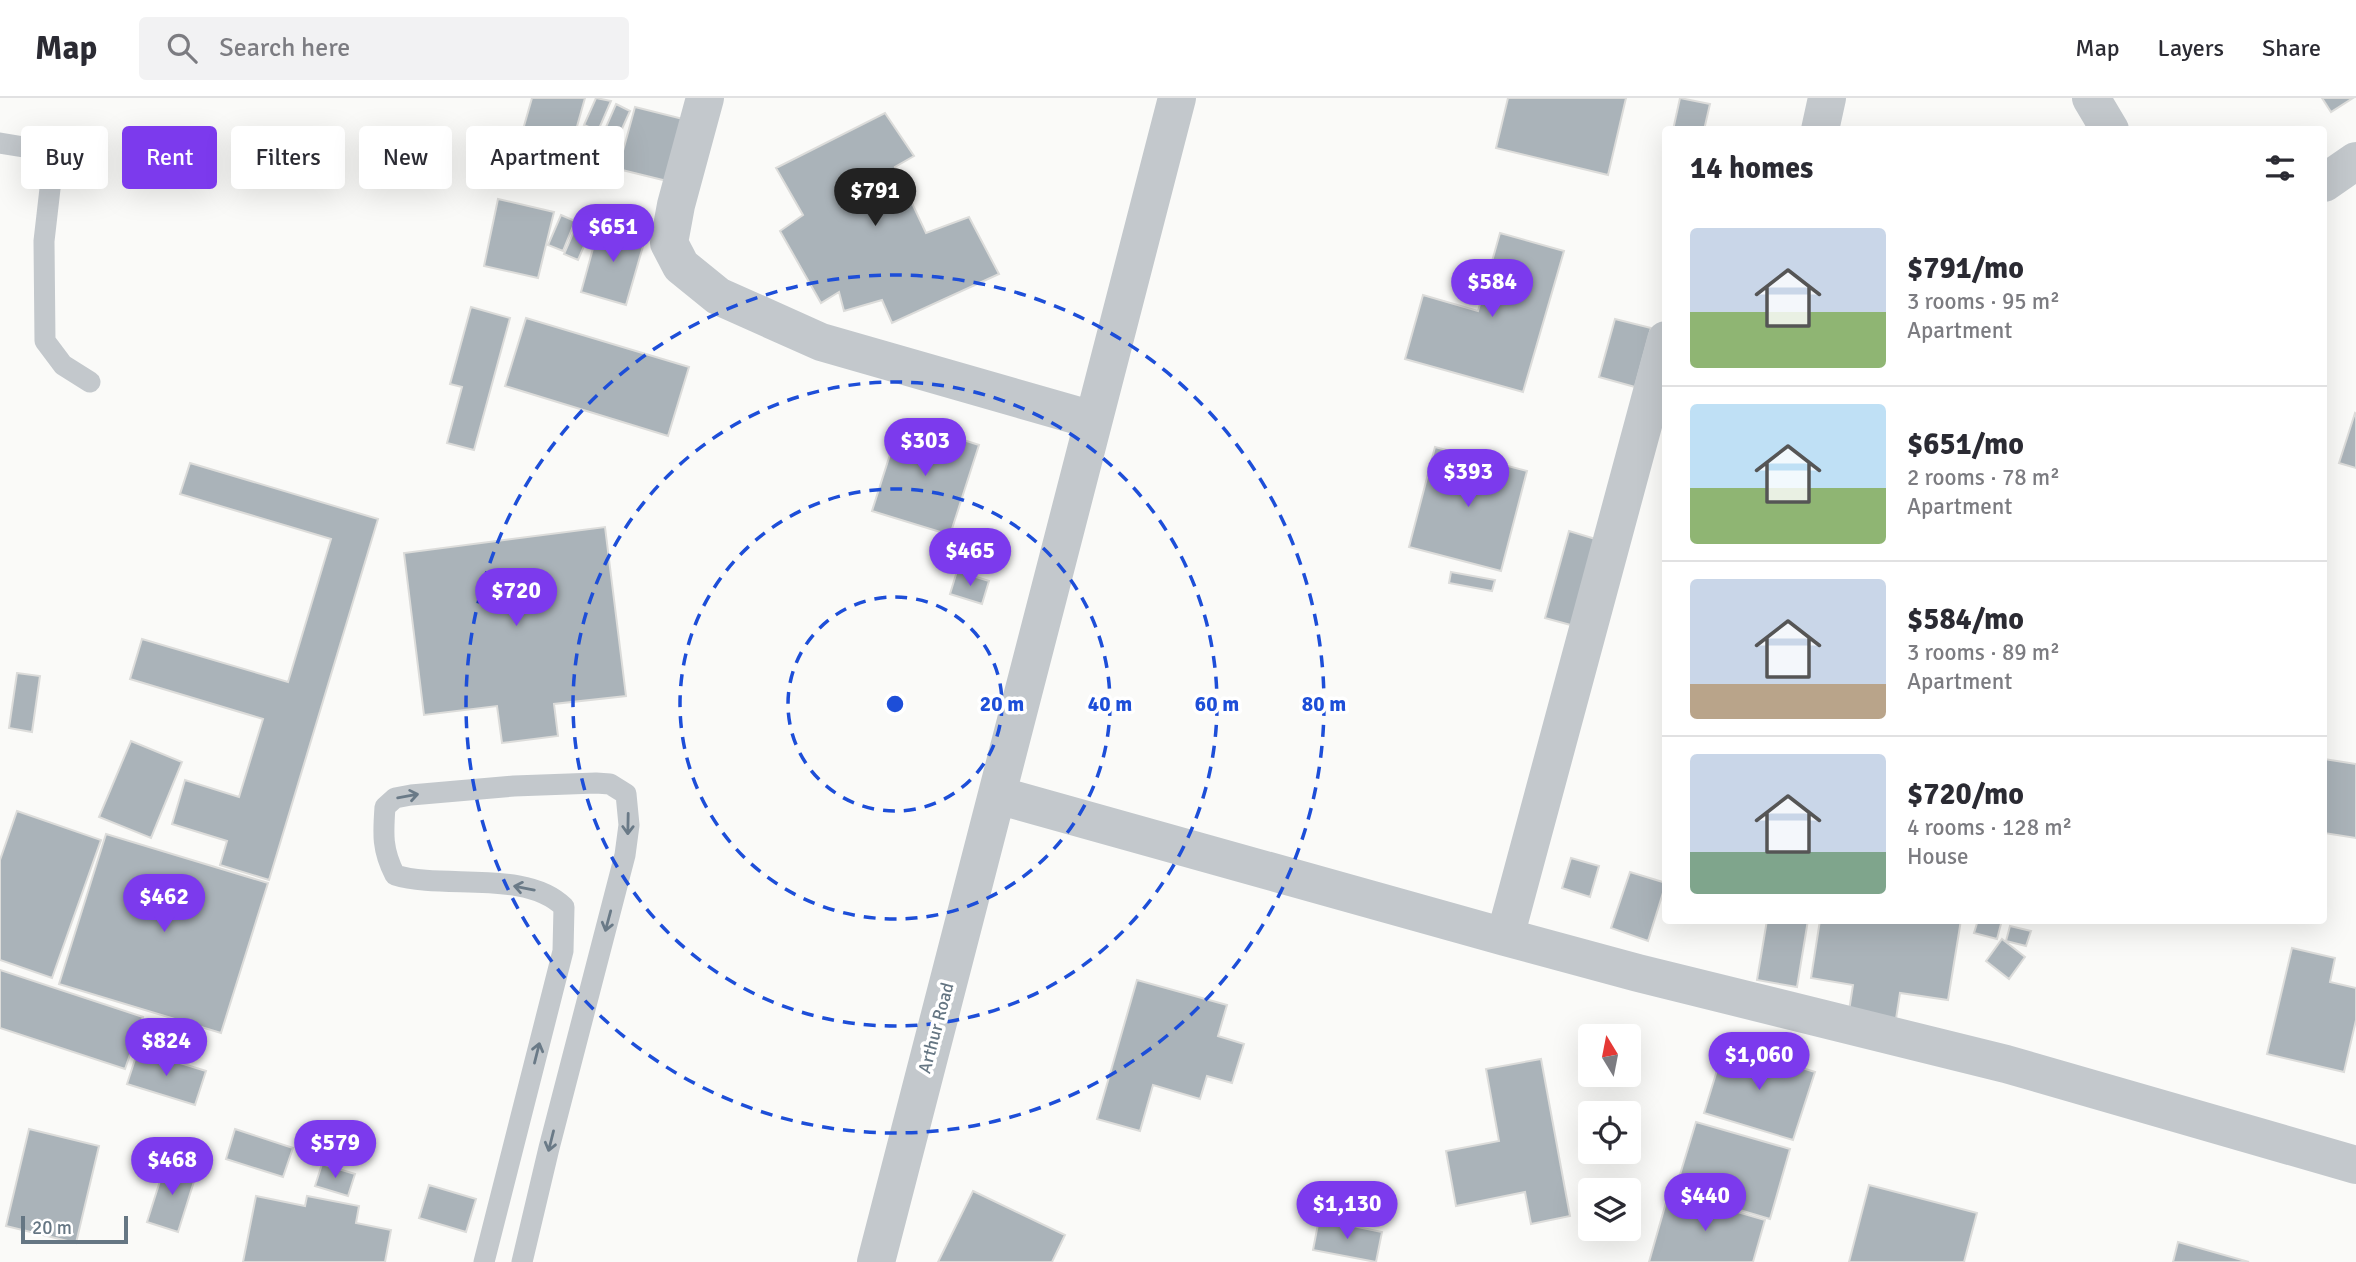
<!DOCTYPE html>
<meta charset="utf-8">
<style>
:root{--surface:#fff;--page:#f2f2f3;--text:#2b2b33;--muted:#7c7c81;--line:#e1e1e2;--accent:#7c3aed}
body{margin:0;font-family:Signika,sans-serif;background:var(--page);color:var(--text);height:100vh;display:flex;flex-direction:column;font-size:26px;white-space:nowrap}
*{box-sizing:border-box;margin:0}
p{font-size:23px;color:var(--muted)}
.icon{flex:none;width:38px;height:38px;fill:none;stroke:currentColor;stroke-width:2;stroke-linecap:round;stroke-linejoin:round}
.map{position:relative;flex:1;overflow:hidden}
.drawer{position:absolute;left:1662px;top:28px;width:665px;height:798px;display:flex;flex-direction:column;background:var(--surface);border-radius:7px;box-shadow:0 7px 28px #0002}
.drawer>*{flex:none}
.banner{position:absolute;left:21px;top:28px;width:665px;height:63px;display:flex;gap:14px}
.needle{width:46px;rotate:350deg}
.tools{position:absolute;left:1578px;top:926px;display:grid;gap:14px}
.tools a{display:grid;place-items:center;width:63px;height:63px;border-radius:7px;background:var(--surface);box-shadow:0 7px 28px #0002;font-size:35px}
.scale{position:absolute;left:21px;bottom:18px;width:107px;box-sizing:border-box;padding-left:7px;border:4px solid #657683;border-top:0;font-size:19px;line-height:24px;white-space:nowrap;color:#657683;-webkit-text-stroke:5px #fff;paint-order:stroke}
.price{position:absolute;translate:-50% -60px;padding:0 16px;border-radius:24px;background:var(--accent);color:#fff;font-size:23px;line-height:46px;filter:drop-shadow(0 2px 4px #0008)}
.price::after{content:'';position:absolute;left:50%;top:42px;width:21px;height:16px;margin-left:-10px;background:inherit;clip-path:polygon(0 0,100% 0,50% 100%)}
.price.on{background:#222;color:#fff}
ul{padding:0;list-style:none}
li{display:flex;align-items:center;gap:21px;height:175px;padding:0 28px}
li+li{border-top:2px solid var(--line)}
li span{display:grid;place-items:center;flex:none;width:196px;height:140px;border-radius:7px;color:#555}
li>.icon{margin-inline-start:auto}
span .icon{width:84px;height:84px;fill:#fffc;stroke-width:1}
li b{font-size:30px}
h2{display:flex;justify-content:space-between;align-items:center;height:84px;padding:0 28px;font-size:30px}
.pill{padding:0 24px;border-radius:7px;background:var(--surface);box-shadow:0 7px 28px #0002;font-size:24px;line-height:63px}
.pill.on{background:var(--accent);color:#fff}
header{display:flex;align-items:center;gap:42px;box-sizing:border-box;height:98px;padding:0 35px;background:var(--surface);border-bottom:2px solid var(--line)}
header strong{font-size:33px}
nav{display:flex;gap:38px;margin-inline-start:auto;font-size:24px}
.search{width:490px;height:63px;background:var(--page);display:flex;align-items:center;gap:18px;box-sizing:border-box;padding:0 24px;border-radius:7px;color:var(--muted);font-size:26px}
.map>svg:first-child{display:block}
</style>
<header>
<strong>Map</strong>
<div class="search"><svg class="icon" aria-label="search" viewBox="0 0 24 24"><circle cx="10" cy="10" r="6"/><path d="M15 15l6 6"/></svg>Search here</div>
<nav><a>Map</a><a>Layers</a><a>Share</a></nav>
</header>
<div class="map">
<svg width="2356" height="1164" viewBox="0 0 2356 1164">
<rect width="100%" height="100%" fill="#fafaf8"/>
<path fill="#aab3b9" stroke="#dcdcda" stroke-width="2" d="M 532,0 L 585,0 L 567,64 L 518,49 Z
M 596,0 L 611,3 L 598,33 L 584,27 Z
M 1508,0 L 1626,0 L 1608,77 L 1496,50 Z
M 1680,0 L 1710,6 L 1704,32 L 1673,32 Z
M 2322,0 L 2353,0 L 2331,14 Z
M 616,6 L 630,13 L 617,42 L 603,36 Z
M 635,9 L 683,21 L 667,83 L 618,71 Z
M 885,15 L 914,58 L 895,69 L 926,135 L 969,119 L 999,176 L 892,225 L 882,202 L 844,213 L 839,194 L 821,205 L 780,133 L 803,117 L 776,70 Z
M 498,101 L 554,114 L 538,180 L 484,168 Z
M 561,117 L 575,123 L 563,153 L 548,147 Z
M 600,125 L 646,138 L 626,207 L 581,194 Z
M 577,126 L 591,132 L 578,162 L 564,156 Z
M 1500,135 L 1564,153 L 1523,294 L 1405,261 L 1423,197 L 1478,213 Z
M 471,209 L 510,220 L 474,352 L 447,345 L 462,289 L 450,286 Z
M 526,220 L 689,269 L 668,338 L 505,288 Z
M 1615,221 L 1651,230 L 1635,289 L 1599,279 Z
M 2355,315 L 2356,316 L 2356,370 L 2339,365 Z
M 901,322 L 979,347 L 950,437 L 872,413 Z
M 1435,349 L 1527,373 L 1501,473 L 1409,449 Z
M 190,365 L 378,421 L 269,782 L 220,767 L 227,743 L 172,726 L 185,682 L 239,699 L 263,621 L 130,581 L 142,541 L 288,584 L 331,441 L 180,396 Z
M 605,429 L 626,598 L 554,606 L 558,638 L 502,645 L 497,608 L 424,617 L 404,455 Z
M 1569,433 L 1602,443 L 1578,529 L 1545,520 Z
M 957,473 L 989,483 L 982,506 L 950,496 Z
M 1451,474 L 1495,482 L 1492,493 L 1449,485 Z
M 17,575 L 40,578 L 32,634 L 9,630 Z
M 131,643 L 182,664 L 151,740 L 99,719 Z
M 2324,661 L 2356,666 L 2356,740 L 2324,735 Z
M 17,713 L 101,742 L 52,880 L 0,862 L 0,762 Z
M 106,736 L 268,785 L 221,935 L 59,886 Z
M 1571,760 L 1599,768 L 1590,799 L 1562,790 Z
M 1630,774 L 1666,785 L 1648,843 L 1611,830 Z
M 1767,822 L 1808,822 L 1797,889 L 1757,882 Z
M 1820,822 L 1961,822 L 1948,902 L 1900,895 L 1896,921 L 1849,913 L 1853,887 L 1811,880 Z
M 1978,822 L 2002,822 L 1997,841 L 1974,835 Z
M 2010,828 L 2031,833 L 2026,848 L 2006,843 Z
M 2002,841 L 2025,859 L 2009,881 L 1986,863 Z
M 2292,850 L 2335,860 L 2330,884 L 2356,890 L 2356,922 L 2344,974 L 2267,956 Z
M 0,872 L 143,919 L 125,971 L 0,930 Z
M 1137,882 L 1227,907 L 1218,938 L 1244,946 L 1232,985 L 1207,978 L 1200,1001 L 1153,987 L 1140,1033 L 1097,1021 Z
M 1725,946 L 1815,974 L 1793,1042 L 1704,1015 Z
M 138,952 L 206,973 L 195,1007 L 127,986 Z
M 1541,961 L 1570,1118 L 1531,1126 L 1525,1094 L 1456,1108 L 1446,1053 L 1499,1043 L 1486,971 Z
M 1696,1024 L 1790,1051 L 1770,1121 L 1675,1093 Z
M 29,1031 L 99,1048 L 76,1145 L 6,1128 Z
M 235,1031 L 293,1050 L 283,1079 L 226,1061 Z
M 166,1064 L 197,1074 L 178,1134 L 147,1124 Z
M 322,1066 L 355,1076 L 348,1098 L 315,1088 Z
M 429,1087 L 476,1101 L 466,1134 L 419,1120 Z
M 1869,1087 L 1977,1115 L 1964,1164 L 1849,1164 Z
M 973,1093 L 1065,1137 L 1052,1164 L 938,1164 Z
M 1669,1094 L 1765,1122 L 1753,1164 L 1649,1164 Z
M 256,1098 L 305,1108 L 307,1098 L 359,1108 L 356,1125 L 391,1132 L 385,1164 L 243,1164 Z
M 1319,1121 L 1382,1134 L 1376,1164 L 1313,1152 Z
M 2178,1144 L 2249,1164 L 2173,1164 Z"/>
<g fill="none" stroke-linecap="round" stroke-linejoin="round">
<path stroke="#c3c8cc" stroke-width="21" d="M 0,45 L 36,51 L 48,63 L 51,82 L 44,143 L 45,243 L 63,267 L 90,284
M 484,1164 L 563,853 L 564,809 C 526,771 443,792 395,777 C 382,752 383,736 385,709 L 395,700 L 411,697 L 514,688 L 596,685 L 610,686 L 626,696 L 629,727 L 625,757 L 549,1050 L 522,1164"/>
<path stroke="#c3c8cc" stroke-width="38" d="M 705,0 L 676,107 L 669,145 L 681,168 L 718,198 L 821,244 L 1093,322
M 2091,0 L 2110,32
M 1820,32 L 1827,0
M 2324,85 L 2356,63
M 997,697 L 1505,839 L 1638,875 L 2006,966 L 2356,1067
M 1505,839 L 1666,242
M 876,1164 L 1177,0"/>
</g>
<defs><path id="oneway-shaft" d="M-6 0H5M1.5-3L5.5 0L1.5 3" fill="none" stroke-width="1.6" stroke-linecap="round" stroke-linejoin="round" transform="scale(1.75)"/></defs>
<g stroke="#6a7a87">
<use href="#oneway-shaft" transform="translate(408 698) rotate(-10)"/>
<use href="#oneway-shaft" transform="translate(628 726) rotate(91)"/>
<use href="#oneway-shaft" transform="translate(524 790) rotate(-169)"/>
<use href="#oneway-shaft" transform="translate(608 823) rotate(105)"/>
<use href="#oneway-shaft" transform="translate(537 955) rotate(-76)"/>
<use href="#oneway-shaft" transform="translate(551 1043) rotate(104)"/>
</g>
<g fill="none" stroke="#1d4ed8" stroke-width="3.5" stroke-dasharray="12 9">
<circle cx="895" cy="606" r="107"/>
<circle cx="895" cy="606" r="215"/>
<circle cx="895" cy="606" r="322"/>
<circle cx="895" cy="606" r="429"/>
</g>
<g text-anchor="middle" stroke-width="7" stroke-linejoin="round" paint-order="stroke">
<g font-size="18" fill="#657683" stroke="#fff">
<text transform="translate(936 930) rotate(-75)" y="6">Arthur Road</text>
</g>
</g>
<circle cx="895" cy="606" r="10" fill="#1d4ed8" stroke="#fff" stroke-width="3.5"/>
<g font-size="21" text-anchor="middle" font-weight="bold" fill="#1d4ed8" stroke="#fff" stroke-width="7" stroke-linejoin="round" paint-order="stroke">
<text x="1002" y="613">20 m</text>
<text x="1110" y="613">40 m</text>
<text x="1217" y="613">60 m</text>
<text x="1324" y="613">80 m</text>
</g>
</svg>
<div class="tools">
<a><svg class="needle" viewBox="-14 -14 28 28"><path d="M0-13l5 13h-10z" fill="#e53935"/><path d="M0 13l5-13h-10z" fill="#7c7c81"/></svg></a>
<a><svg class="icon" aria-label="locate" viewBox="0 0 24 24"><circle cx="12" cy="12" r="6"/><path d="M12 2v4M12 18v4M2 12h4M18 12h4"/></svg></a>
<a><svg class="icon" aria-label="layers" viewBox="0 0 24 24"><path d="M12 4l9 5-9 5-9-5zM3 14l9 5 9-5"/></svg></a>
</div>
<div class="scale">20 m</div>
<b class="price on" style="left:875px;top:130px">$791</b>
<b class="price" style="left:613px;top:166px">$651</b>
<b class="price" style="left:1492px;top:221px">$584</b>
<b class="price" style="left:925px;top:380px">$303</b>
<b class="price" style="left:1468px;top:411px">$393</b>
<b class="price" style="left:970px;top:490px">$465</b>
<b class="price" style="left:516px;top:530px">$720</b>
<b class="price" style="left:164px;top:836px">$462</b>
<b class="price" style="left:166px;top:980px">$824</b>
<b class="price" style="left:1759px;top:994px">$1,060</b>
<b class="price" style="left:335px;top:1082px">$579</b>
<b class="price" style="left:172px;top:1099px">$468</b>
<b class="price" style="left:1705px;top:1135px">$440</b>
<b class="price" style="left:1347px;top:1143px">$1,130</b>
<div class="banner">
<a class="pill">Buy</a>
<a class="pill on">Rent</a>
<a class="pill">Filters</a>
<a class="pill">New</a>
<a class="pill">Apartment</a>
</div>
<section class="drawer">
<h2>14 homes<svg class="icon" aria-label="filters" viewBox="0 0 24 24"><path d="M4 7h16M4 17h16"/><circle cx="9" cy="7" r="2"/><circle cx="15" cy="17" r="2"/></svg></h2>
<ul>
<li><span style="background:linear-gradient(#c9d6e8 60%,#8fb573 0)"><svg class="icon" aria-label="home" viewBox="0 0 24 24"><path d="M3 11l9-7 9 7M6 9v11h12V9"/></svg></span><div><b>$791/mo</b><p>3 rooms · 95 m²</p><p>Apartment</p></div></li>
<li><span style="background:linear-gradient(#bfe0f5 60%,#8fb573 0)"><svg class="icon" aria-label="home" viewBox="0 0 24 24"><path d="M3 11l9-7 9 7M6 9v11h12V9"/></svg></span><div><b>$651/mo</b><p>2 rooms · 78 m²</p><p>Apartment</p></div></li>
<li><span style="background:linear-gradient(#c9d6e8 75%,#b9a48a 0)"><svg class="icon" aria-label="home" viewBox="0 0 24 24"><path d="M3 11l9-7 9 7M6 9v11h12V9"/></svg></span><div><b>$584/mo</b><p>3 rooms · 89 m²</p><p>Apartment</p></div></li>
<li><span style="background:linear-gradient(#c9d6e8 70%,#7fa58c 0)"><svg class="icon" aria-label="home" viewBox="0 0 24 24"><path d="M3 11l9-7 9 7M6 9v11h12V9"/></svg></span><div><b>$720/mo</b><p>4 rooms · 128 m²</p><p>House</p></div></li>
</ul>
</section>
</div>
